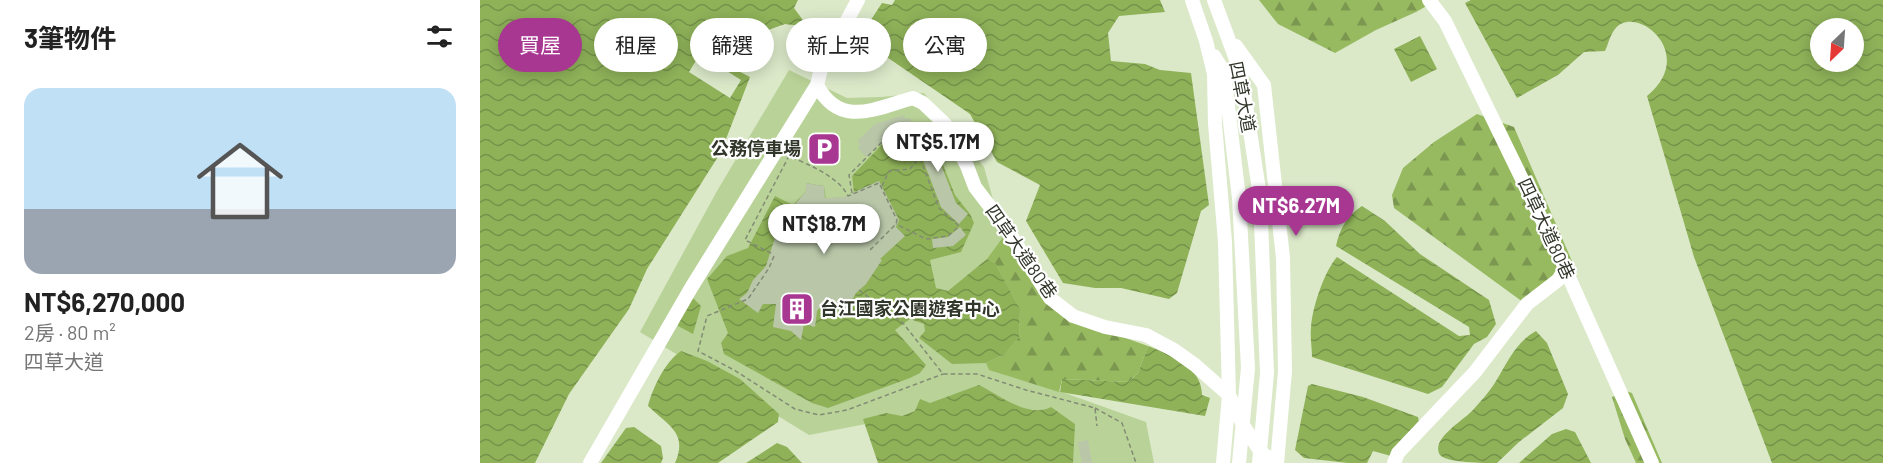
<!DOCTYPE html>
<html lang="zh-TW">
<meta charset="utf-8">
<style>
:root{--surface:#fff;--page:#f2f2f2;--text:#222;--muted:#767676;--line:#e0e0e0;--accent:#a83792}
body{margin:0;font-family:Barlow,"Noto Sans TC",sans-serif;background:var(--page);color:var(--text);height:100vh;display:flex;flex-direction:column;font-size:22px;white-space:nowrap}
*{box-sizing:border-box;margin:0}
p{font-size:20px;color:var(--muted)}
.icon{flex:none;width:33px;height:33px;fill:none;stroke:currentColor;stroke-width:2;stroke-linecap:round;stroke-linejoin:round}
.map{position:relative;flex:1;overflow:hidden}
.details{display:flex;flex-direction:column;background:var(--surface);width:480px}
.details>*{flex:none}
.hud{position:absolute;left:18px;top:18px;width:570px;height:54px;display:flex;gap:12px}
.needle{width:39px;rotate:205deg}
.controls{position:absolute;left:1330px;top:18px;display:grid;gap:12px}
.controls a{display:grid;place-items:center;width:54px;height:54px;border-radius:50%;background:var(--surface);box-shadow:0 3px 15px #0003;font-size:30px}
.price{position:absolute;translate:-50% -51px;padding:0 14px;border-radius:21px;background:#fff;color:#222;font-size:20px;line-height:39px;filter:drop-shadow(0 2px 3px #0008)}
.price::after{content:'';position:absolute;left:50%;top:36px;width:18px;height:14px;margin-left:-9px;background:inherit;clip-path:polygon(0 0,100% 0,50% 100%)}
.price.selected{background:var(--accent);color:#fff}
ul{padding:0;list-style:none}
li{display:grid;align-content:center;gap:12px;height:318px;padding:0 24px}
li+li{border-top:2px solid var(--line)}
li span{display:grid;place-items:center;height:186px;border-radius:18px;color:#555}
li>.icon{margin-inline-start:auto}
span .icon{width:108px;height:108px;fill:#fffc;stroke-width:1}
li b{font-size:26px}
h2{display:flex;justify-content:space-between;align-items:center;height:72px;padding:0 24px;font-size:26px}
.chip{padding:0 21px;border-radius:27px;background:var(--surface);box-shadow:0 3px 15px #0003;font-size:21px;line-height:54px}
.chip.selected{background:var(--accent);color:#fff}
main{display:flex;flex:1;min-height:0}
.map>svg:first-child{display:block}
</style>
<main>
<section class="details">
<h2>3筆物件<svg class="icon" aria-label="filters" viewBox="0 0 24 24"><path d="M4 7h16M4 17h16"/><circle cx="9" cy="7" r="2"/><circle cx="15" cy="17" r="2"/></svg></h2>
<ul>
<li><span style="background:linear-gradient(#bfe0f5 65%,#9aa5b1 0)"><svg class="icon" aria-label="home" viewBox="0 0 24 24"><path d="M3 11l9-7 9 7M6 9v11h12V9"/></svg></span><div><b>NT$6,270,000</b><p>2房 · 80 m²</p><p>四草大道</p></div></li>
</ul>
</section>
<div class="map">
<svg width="1403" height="463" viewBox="0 0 1403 463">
<defs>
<pattern id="forest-firs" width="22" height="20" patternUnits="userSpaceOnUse" patternTransform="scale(1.5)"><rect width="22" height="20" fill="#97ba61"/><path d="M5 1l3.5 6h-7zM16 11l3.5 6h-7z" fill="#7c9850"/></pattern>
<pattern id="water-waves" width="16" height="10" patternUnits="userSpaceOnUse" patternTransform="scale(1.5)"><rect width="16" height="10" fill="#8fb259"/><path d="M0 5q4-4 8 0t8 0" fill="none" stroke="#75924a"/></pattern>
</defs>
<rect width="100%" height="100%" fill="#dbe9c9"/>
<path fill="#b9d297" d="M 309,70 L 367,98 L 401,97 L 444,93 L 504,167 L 548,326 L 532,374 L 666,422 L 674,463 L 444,463 L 391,423 L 329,435 L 160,332 L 237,191 Z"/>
<path fill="url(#forest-firs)" d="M 779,0 L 957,0 L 936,12 L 896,30 L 855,53 L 798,24 Z
M 997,114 L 1034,127 L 1095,268 L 1063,292 L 1051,308 L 914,208 L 912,195 L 923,168 L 954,142 Z
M 526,233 L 592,319 L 668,346 L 658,373 L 649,382 L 582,379 L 579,392 L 509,370 L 506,363 L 526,353 L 539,337 L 540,309 L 515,263 L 507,259 Z
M 1146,391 L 1152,393 L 1182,463 L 1156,463 L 1145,439 L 1132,397 Z"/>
<path fill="url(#water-waves)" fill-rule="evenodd" d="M 0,0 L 318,0 L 314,8 L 328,27 L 305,24 L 280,33 L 269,43 L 236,45 L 239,61 L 270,77 L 241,152 L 167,269 L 149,309 L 89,394 L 55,463 L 0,463 Z
M 415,0 L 680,0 L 685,12 L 639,16 L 628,33 L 631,61 L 665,64 L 680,70 L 711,73 L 729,205 L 721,211 L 697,293 L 689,299 L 641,288 L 615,288 L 583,283 L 546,221 L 560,185 L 517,162 L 490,114 L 379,38 L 402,3 L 412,5 Z
M 991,0 L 1403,0 L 1403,463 L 1292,463 L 1214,257 L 1167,96 C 1219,53 1155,3 1135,29 C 1130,35 1128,45 1125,51 L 1104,52 L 1078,75 L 1037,98 L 985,3 ZM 1341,28 L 1374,28 L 1374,62 L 1341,62 Z
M 940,36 L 957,69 L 931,82 L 914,49 Z
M 435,131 L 457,150 L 475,195 L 490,214 L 494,223 L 481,252 L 450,260 L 456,288 L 468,291 L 507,259 L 515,263 L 540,309 L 539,337 L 526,353 L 506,363 L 472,364 L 439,338 L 445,331 L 444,324 L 430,319 L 415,330 L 446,365 L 440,373 L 430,378 L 348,408 L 332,403 L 244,354 L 241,343 L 248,333 L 227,279 L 247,256 L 268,248 L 295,196 L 313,205 L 326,191 L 326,183 L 344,186 L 347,207 L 350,209 L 352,198 L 365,197 L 374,192 L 372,176 L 408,138 Z
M 882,206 L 905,221 L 940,254 L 1009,300 L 1016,324 L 1007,337 L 994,344 L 962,387 L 948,394 L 832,357 C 832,348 830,338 831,328 C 832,308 844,272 857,257 L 979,336 L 990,335 L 989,327 L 856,246 C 860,228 867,216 882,206 Z
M 212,297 L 221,306 L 213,334 L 198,326 L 199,315 Z
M 1056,331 L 1067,343 L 1088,394 L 1083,408 L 1039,442 L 1017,463 C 1003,463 968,463 960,455 C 950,439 983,421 993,410 C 1001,401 1010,391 1016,381 C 1027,363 1036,342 1056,331 Z
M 668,346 C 691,355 722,367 722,395 L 730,398 L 725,416 L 580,392 L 582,379 L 649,382 L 658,373 Z
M 201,351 L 227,361 L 260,379 L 299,414 L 298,422 L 238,463 L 195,463 C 208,433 189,426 168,406 C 173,387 185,362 201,351 Z
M 832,384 L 883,397 L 938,417 L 939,422 L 911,456 L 893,451 L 887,463 L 868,463 L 824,458 L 815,450 L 828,386 Z
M 499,385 C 519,395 549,419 571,407 L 595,424 L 593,463 L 398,463 L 383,419 L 406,413 L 422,416 L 435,411 L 440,399 L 450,403 Z
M 154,427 L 181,446 L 183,458 L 181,463 L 121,463 L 146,428 Z
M 1086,429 L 1095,432 L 1111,463 L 1039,463 L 1072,434 Z
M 297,443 L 307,447 L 322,463 L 266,463 Z"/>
<path fill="#dbe9c9" d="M 220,54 L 261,80 L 250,98 L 209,72 Z"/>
<path fill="#b9c6a8" d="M 424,115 L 425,119 L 430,118 L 433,128 L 408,135 L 386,157 L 378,148 L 380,145 L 377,141 L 395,124 Z
M 451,125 L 456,152 L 476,203 L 488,214 L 479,224 L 461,207 L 438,147 L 434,128 Z
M 399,181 L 419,220 L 416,227 L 425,236 L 400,259 L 402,260 L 386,284 L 376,293 L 365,313 L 344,303 L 337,311 L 335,327 L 324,324 L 321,340 L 311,331 L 293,327 L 296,304 L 283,304 L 278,313 L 259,299 L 267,293 L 273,280 L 286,266 L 298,228 L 305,216 L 326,191 L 326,183 L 344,186 L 345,198 L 363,197 Z
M 480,227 L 486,235 L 473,246 L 453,248 L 452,239 L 468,237 Z
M 608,440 L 612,463 L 602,463 L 598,442 Z"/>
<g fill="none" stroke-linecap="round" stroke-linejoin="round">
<path stroke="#828b75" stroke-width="1.5" stroke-dasharray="4.5 3" stroke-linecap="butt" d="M 402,186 L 409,171 L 430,169 L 439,158
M 372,193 L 369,175 L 407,137 L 432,130 L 440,158 L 459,208 L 479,226 L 468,236 L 446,239 L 416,224
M 291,253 L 265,240 L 309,156 C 329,165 358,176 368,196 L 399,183 L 417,220 L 416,224 L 390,250
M 294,256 L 289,268 L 268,299 L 227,316 L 218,351 L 254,370 L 315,409 L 339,415 L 367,410 L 463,374
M 379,290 L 423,323 L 463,374 L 497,374 L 546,390 L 615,408 L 617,426
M 615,408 L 642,423 L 656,463"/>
<path stroke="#fff" stroke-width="14" d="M 378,0 L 341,69 L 337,85 C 360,129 396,108 433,98 L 443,103 L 465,124 L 487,166 L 495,187 L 527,229 L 570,298 L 593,316 L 625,327 L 666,335 L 694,350 L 715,365 L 749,395 L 763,425 L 780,451 L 795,463
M 712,0 L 726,41 L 734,74 L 735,124 L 745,242 L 749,395 L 743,463
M 734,0 L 761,73 L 780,196 L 787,373 L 779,463
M 949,0 L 965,21 L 1079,255 L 1172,463
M 756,46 L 784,85 L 803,258 L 805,371 L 797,463
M 734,56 L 744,72 L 759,198 L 768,368 L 759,463
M 110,463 L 211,288 L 337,85
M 914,463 L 918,453 L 995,372 L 1047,304 L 1078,280 L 1085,269"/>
</g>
<defs>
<symbol id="parking-square" viewBox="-11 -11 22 22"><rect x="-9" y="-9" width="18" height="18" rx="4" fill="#a83792" stroke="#fff"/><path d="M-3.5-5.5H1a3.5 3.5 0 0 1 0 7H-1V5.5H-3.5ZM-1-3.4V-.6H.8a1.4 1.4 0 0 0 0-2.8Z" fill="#fff"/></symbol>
<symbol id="building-square" viewBox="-11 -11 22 22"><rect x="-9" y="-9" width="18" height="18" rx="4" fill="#a83792" stroke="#fff"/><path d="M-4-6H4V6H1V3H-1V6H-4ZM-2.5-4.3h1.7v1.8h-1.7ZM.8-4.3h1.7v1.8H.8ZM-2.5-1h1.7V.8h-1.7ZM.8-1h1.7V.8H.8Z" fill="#fff"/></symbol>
</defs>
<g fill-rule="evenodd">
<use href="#parking-square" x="325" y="130" width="38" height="38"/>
<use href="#building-square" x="298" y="290" width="38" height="38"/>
</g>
<g text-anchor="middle" stroke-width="4.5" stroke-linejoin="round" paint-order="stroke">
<g font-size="18" fill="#31362a" stroke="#fff">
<text transform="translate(762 97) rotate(79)" y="6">四草大道</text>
<text transform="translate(1066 229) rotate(65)" y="6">四草大道80巷</text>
<text transform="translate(541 252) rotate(55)" y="6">四草大道80巷</text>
</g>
<g font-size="18" font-weight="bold" fill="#31362a" stroke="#fff" text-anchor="end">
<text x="321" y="155">公務停車場</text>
<text x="340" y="315" text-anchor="start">台江國家公園遊客中心</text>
</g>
</g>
</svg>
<div class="controls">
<a><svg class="needle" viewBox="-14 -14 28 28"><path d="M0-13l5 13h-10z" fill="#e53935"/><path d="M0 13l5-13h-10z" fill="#767676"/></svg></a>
</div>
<b class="price" style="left:458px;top:173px">NT$5.17M</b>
<b class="price selected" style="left:816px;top:237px">NT$6.27M</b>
<b class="price" style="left:344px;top:255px">NT$18.7M</b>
<div class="hud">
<a class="chip selected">買屋</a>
<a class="chip">租屋</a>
<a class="chip">篩選</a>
<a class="chip">新上架</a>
<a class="chip">公寓</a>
</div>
</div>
</main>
